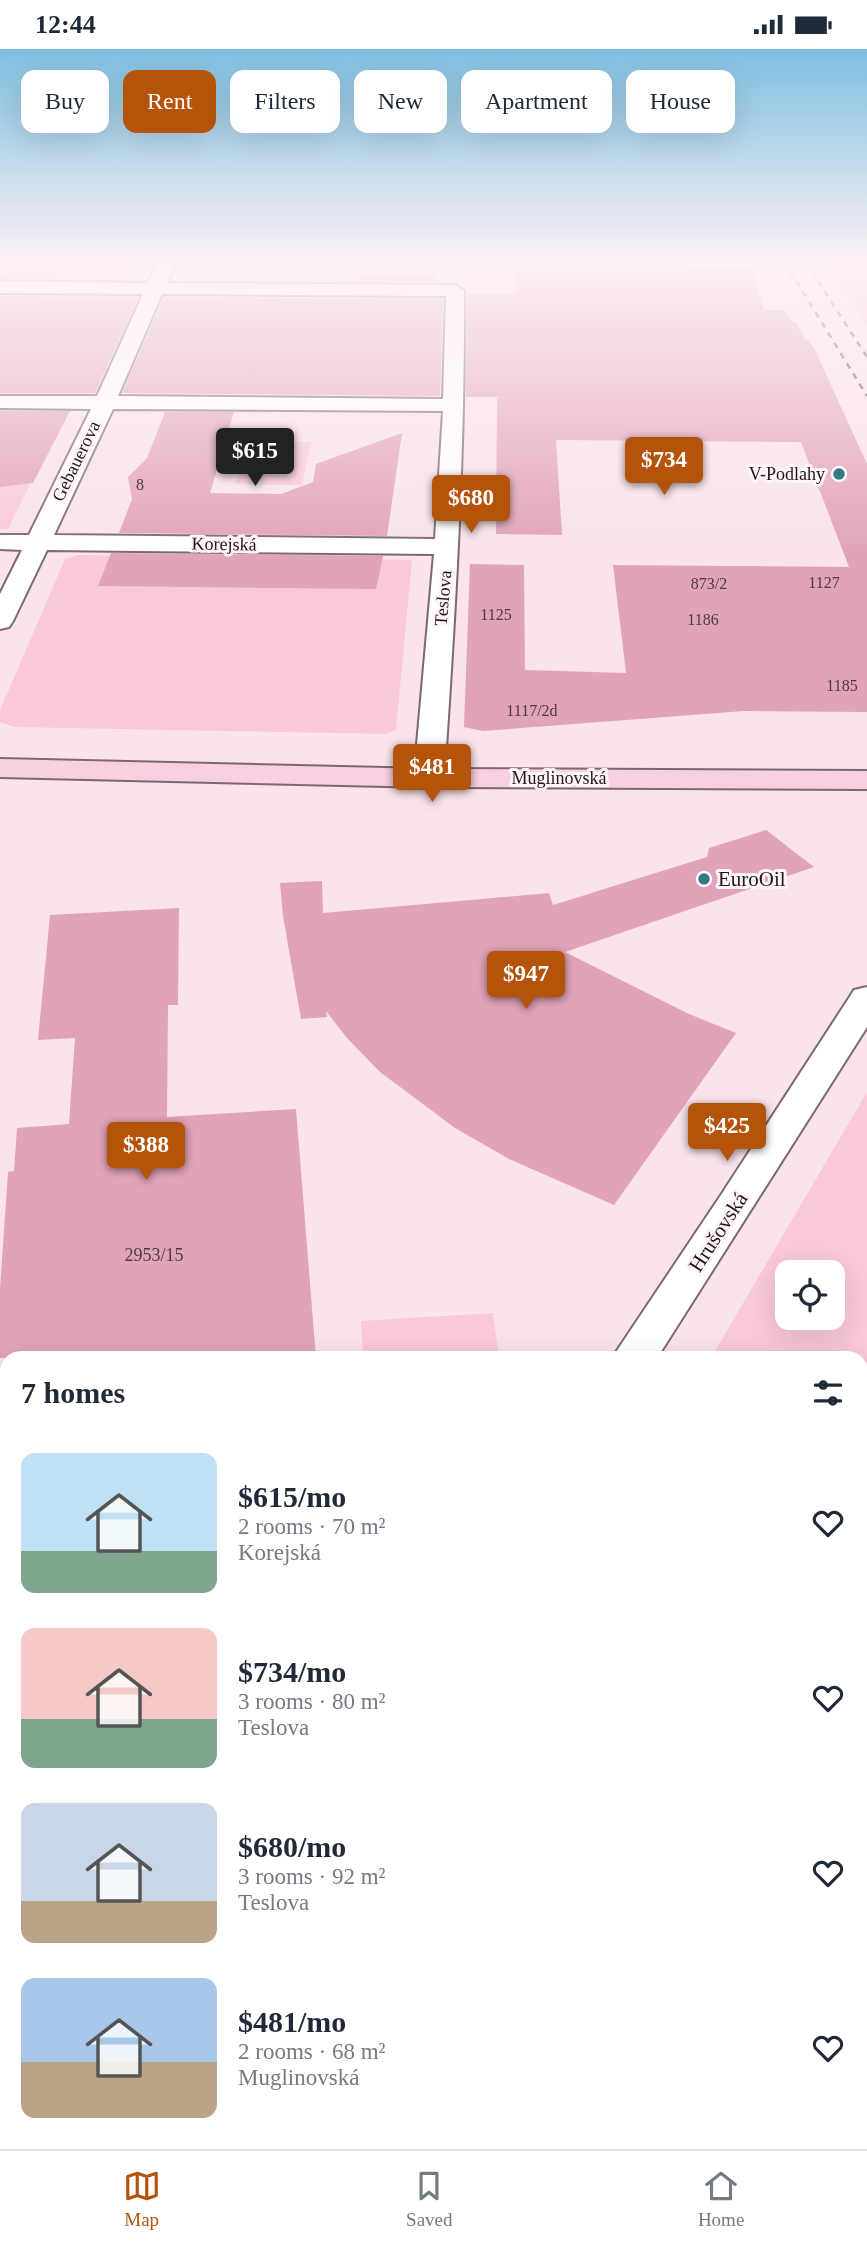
<!DOCTYPE html>
<meta charset="utf-8">
<style>
:root{--surface:#fff;--page:#f6f6f7;--text:#1f2937;--muted:#747a83;--line:#e0e1e3;--accent:#b45309}
body{margin:0;font-family:Georgia,serif;background:var(--page);color:var(--text);height:100vh;display:flex;flex-direction:column;font-size:26px;white-space:nowrap}
*{box-sizing:border-box;margin:0}
p{font-size:23px;color:var(--muted)}
.icon{flex:none;width:38px;height:38px;fill:none;stroke:currentColor;stroke-width:2;stroke-linecap:round;stroke-linejoin:round}
.map{position:relative;flex:1;overflow:hidden}
.side{position:absolute;left:0px;top:1302px;width:868px;height:798px;display:flex;flex-direction:column;background:var(--surface);border-radius:21px 21px 0 0;box-shadow:0 7px 28px #0002}
.side>*{flex:none}
.top-card{position:absolute;left:21px;top:21px;width:826px;height:63px;display:flex;gap:14px}
.tools{position:absolute;left:775px;top:1211px;display:grid;gap:14px}
.tools a{display:grid;place-items:center;width:70px;height:70px;border-radius:14px;background:var(--surface);box-shadow:0 7px 28px #0002;font-size:35px}
.price{position:absolute;translate:-50% -60px;padding:0 16px;border-radius:7px;background:var(--accent);color:#fff;font-size:23px;line-height:46px;filter:drop-shadow(0 2px 4px #0008)}
.price::after{content:'';position:absolute;left:50%;top:42px;width:21px;height:16px;margin-left:-10px;background:inherit;clip-path:polygon(0 0,100% 0,50% 100%)}
.price.active{background:#222;color:#fff}
ul{padding:0;list-style:none}
li{display:flex;align-items:center;gap:21px;height:175px;padding:0 21px}
li span{display:grid;place-items:center;flex:none;width:196px;height:140px;border-radius:14px;color:#555}
li>.icon{margin-inline-start:auto}
span .icon{width:84px;height:84px;fill:#fffc;stroke-width:1}
li b{font-size:30px}
h2{display:flex;justify-content:space-between;align-items:center;height:84px;padding:0 21px;font-size:30px}
.chip{padding:0 24px;border-radius:14px;background:var(--surface);box-shadow:0 7px 28px #0002;font-size:24px;line-height:63px}
.chip.active{background:var(--accent);color:#fff}
.status{display:flex;justify-content:space-between;align-items:center;height:49px;padding:0 35px;background:var(--surface);direction:ltr}
.status svg{height:19px;fill:currentColor}
.tabs{display:flex;justify-content:space-around;align-items:center;height:98px;border-top:2px solid var(--line);background:var(--surface);font-size:19px;color:var(--muted)}
.tabs a{display:grid;justify-items:center;gap:4px}
.tabs .active{color:var(--accent)}
.map>svg:first-child{display:block}
</style>
<div class="status"><b>12:44</b><svg viewBox="0 0 49 12"><path d="M0 12V9h3v3zM5 12V6h3v6zM10 12V3h3v9zM15 12V0h3v12zM26 1h20v11H26zM47 4h2v5h-2z"/></svg></div>
<div class="map">
<svg width="867" height="2100" viewBox="0 0 867 2100">
<rect width="100%" height="100%" fill="#fae3eb"/>
<path fill="#f9c8d9" fill-rule="evenodd" d="M 0,212 L 140,212 L 131,231 L 0,230 Z
M 823,212 L 867,212 L 867,278 Z
M 0,361 L 66,362 L 36,429 L 30,435 L 8,480 L 0,480 Z
M 248,392 L 311,393 L 302,436 L 235,435 Z
M 77,506 L 412,511 L 396,681 L 385,685 L 14,678 L 0,673 L 0,661 L 65,510 Z
M 867,1043 L 867,1478 L 861,1469 L 861,1309 L 711,1309 ZM 788,1223 L 833,1223 L 833,1269 L 788,1269 Z
M 493,1264 L 499,1309 L 363,1309 L 361,1272 Z"/>
<path fill="#e1a3b9" d="M 0,216 L 59,216 L 50,230 L 0,229 Z
M 683,219 L 752,219 L 764,261 L 785,261 L 792,273 L 796,273 L 806,292 L 809,291 L 815,301 L 867,415 L 867,663 L 744,662 L 483,682 L 464,678 L 470,515 L 524,516 L 525,621 L 626,624 L 613,516 L 849,518 L 801,393 L 556,391 L 562,486 L 496,485 L 497,349 L 501,348 L 466,348 L 467,245 L 517,245 L 515,223 L 684,224 Z
M 359,225 L 435,225 L 435,233 L 358,233 Z
M 0,247 L 139,248 L 95,344 L 0,344 Z
M 164,248 L 443,250 L 440,347 L 122,344 Z
M 0,362 L 70,362 L 33,434 L 0,438 Z
M 165,363 L 234,363 L 210,444 L 281,445 L 313,433 L 316,415 L 402,384 L 387,487 L 119,484 L 132,450 L 128,428 L 147,409 Z
M 111,504 L 383,507 L 376,540 L 98,537 Z
M 766,781 L 814,818 L 565,903 L 689,965 L 736,984 L 614,1156 L 509,1110 L 455,1079 L 380,1023 L 347,989 L 326,962 L 327,968 L 301,970 L 283,867 L 280,834 L 322,832 L 323,864 L 549,844 L 553,856 L 707,808 L 709,799 Z
M 179,859 L 178,956 L 168,956 L 167,1068 L 296,1060 L 316,1309 L 0,1309 L 0,1240 L 8,1123 L 14,1122 L 17,1079 L 69,1075 L 75,989 L 38,991 L 50,866 Z"/>
<g fill="none" stroke-linecap="round" stroke-linejoin="round">
<defs>
<path id="minor" d="M 158,212 L 176,212 L 167,234 L 455,236 L 464,242 C 465,405 455,567 444,729 L 440,735 L 429,738 L 418,735 L 414,729 L 434,505 L 47,501 L 13,572 L 9,578 L 0,580 L 0,545 L 22,501 L 0,500 L 0,486 L 29,486 L 91,360 L 0,359 L 0,347 L 97,347 L 143,245 L 0,244 L 0,232 L 148,234 ZM 162,245 L 446,247 L 443,350 L 118,347 ZM 113,360 L 443,362 L 435,490 L 54,486 Z
M 867,938 L 867,978 L 657,1309 L 612,1309 L 721,1146 L 849,949 L 854,941 Z
M 90,2093 L 156,2093 L 153,2100 L 87,2100 Z"/>
<path id="secondary" d="M 0,710 L 429,720 L 867,722 L 867,740 L 429,738 L 0,728 Z"/>
</defs>
<use href="#minor" stroke="#7c696f" stroke-width="4"/>
<use href="#secondary" stroke="#7c696f" stroke-width="4"/>
<use href="#minor" fill="#fff" fill-rule="evenodd"/>
<use href="#secondary" fill="#f9d0e2" fill-rule="evenodd"/>
<path stroke="#5e5256" stroke-width="2.5" stroke-dasharray="6 6" stroke-linecap="butt" d="M 784,212 L 867,347
M 805,212 L 867,308"/>
</g>
<linearGradient id="sky" x2="0" y2="1"><stop stop-color="#7ebfe0"/><stop offset="0.42" stop-color="#fdf2f6"/><stop offset="1" stop-color="#fdf2f6" stop-opacity="0"/></linearGradient>
<rect width="867" height="506" fill="url(#sky)"/>
<g fill="#327b80" stroke="#fef5f8" stroke-width="2.5">
<circle cx="839" cy="425" r="7"/>
<circle cx="704" cy="830" r="7"/>
</g>
<g text-anchor="middle" stroke-width="6" stroke-linejoin="round" paint-order="stroke">
<g font-size="16" fill="#503b42">
<text x="140" y="441">8</text>
<text x="824" y="539">1127</text>
<text x="709" y="540">873/2</text>
<text x="496" y="571">1125</text>
<text x="703" y="576">1186</text>
<text x="842" y="642">1185</text>
<text x="532" y="667">1117/2d</text>
</g>
<g font-size="18" fill="#20181b" stroke="#fef5f8">
<text transform="translate(76 412) rotate(-64)" y="6">Gebauerova</text>
<text transform="translate(224 495) rotate(1)" y="6">Korejská</text>
<text transform="translate(443 549) rotate(-85)" y="6">Teslova</text>
<text x="559" y="735">Muglinovská</text>
</g>
<g font-size="18" fill="#20181b" stroke="#fef5f8" text-anchor="end">
<text x="825" y="431">V-Podlahy</text>
</g>
<g font-size="18" fill="#503b42">
<text x="154" y="1212">2953/15</text>
</g>
<g font-size="21" fill="#20181b" stroke="#fef5f8" text-anchor="start">
<text x="718" y="837">EuroOil</text>
</g>
<g font-size="21" fill="#20181b" stroke="#fef5f8">
<text transform="translate(718 1183) rotate(-57)" y="7">Hrušovská</text>
</g>
</g>
</svg>
<div class="tools">
<a><svg class="icon" aria-label="locate" viewBox="0 0 24 24"><circle cx="12" cy="12" r="6"/><path d="M12 2v4M12 18v4M2 12h4M18 12h4"/></svg></a>
</div>
<b class="price active" style="left:255px;top:439px">$615</b>
<b class="price" style="left:664px;top:448px">$734</b>
<b class="price" style="left:471px;top:486px">$680</b>
<b class="price" style="left:432px;top:755px">$481</b>
<b class="price" style="left:526px;top:962px">$947</b>
<b class="price" style="left:727px;top:1114px">$425</b>
<b class="price" style="left:146px;top:1133px">$388</b>
<div class="top-card">
<a class="chip">Buy</a>
<a class="chip active">Rent</a>
<a class="chip">Filters</a>
<a class="chip">New</a>
<a class="chip">Apartment</a>
<a class="chip">House</a>
</div>
<section class="side">
<h2>7 homes<svg class="icon" aria-label="filters" viewBox="0 0 24 24"><path d="M4 7h16M4 17h16"/><circle cx="9" cy="7" r="2"/><circle cx="15" cy="17" r="2"/></svg></h2>
<ul>
<li><span style="background:linear-gradient(#bfe0f5 70%,#7fa58c 0)"><svg class="icon" aria-label="home" viewBox="0 0 24 24"><path d="M3 11l9-7 9 7M6 9v11h12V9"/></svg></span><div><b>$615/mo</b><p>2 rooms · 70 m²</p><p>Korejská</p></div><svg class="icon" aria-label="heart" viewBox="0 0 24 24"><path d="M12 20l-8-8c-3-5 5-10 8-4 3-6 11-1 8 4z"/></svg></li>
<li><span style="background:linear-gradient(#f6c9c9 65%,#7fa58c 0)"><svg class="icon" aria-label="home" viewBox="0 0 24 24"><path d="M3 11l9-7 9 7M6 9v11h12V9"/></svg></span><div><b>$734/mo</b><p>3 rooms · 80 m²</p><p>Teslova</p></div><svg class="icon" aria-label="heart" viewBox="0 0 24 24"><path d="M12 20l-8-8c-3-5 5-10 8-4 3-6 11-1 8 4z"/></svg></li>
<li><span style="background:linear-gradient(#c9d6e8 70%,#b9a48a 0)"><svg class="icon" aria-label="home" viewBox="0 0 24 24"><path d="M3 11l9-7 9 7M6 9v11h12V9"/></svg></span><div><b>$680/mo</b><p>3 rooms · 92 m²</p><p>Teslova</p></div><svg class="icon" aria-label="heart" viewBox="0 0 24 24"><path d="M12 20l-8-8c-3-5 5-10 8-4 3-6 11-1 8 4z"/></svg></li>
<li><span style="background:linear-gradient(#a9c7e8 60%,#b9a48a 0)"><svg class="icon" aria-label="home" viewBox="0 0 24 24"><path d="M3 11l9-7 9 7M6 9v11h12V9"/></svg></span><div><b>$481/mo</b><p>2 rooms · 68 m²</p><p>Muglinovská</p></div><svg class="icon" aria-label="heart" viewBox="0 0 24 24"><path d="M12 20l-8-8c-3-5 5-10 8-4 3-6 11-1 8 4z"/></svg></li>
</ul>
</section>
</div>
<nav class="tabs">
<a class="active"><svg class="icon" aria-label="map" viewBox="0 0 24 24"><path d="M3 6l6-2 6 2 6-2v14l-6 2-6-2-6 2zM9 4v14M15 6v14"/></svg>Map</a>
<a><svg class="icon" aria-label="saved" viewBox="0 0 24 24"><path d="M7 4h10v16l-5-4-5 4z"/></svg>Saved</a>
<a><svg class="icon" aria-label="home" viewBox="0 0 24 24"><path d="M3 11l9-7 9 7M6 9v11h12V9"/></svg>Home</a>
</nav>
